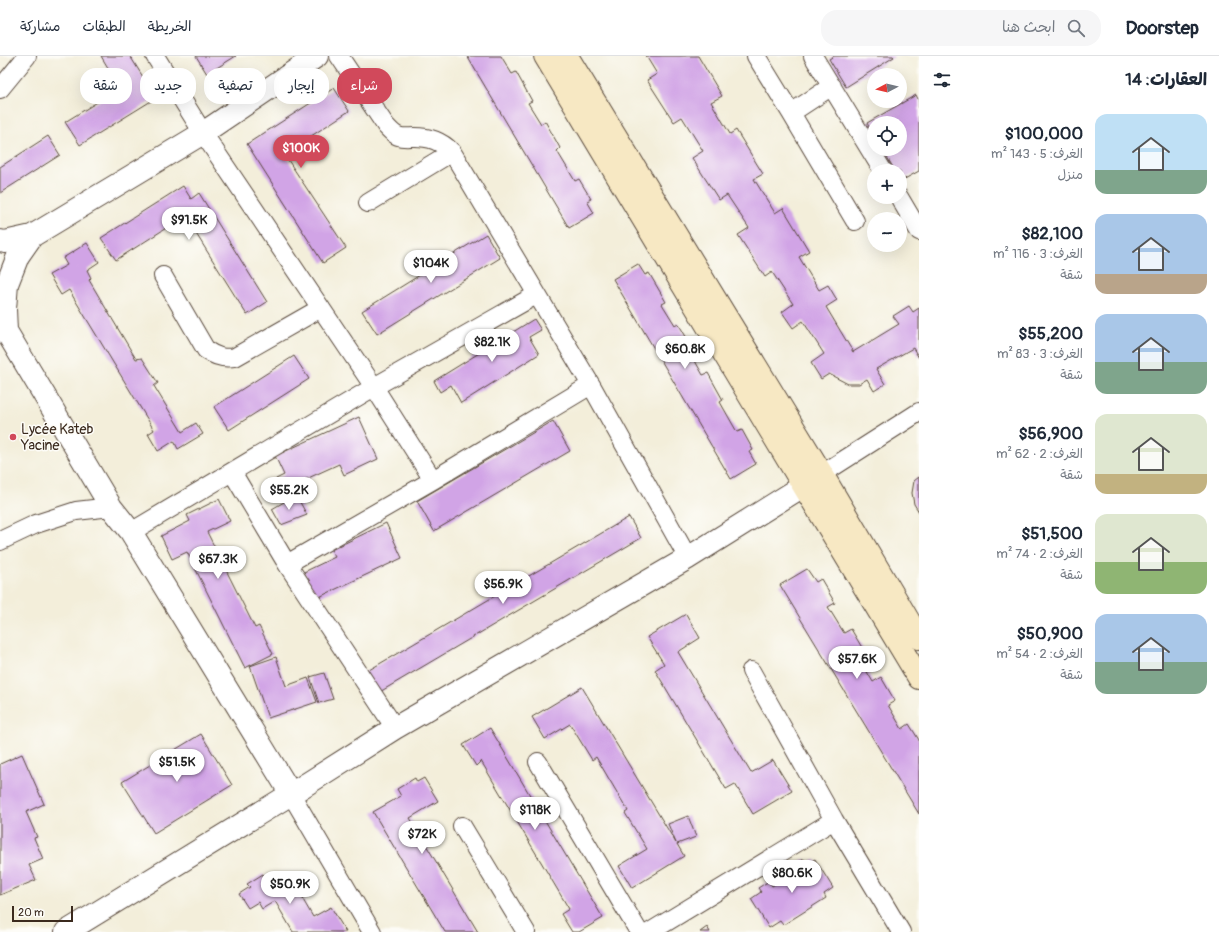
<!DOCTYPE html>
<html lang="ar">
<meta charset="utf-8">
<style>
:root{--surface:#fff;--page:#f6f6f7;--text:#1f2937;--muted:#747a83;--line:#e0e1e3;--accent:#d1495b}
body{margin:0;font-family:Pangolin,"Playpen Sans Arabic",sans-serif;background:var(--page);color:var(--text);direction:rtl;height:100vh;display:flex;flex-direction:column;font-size:15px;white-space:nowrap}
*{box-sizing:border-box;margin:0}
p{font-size:13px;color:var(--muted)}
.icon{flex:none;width:22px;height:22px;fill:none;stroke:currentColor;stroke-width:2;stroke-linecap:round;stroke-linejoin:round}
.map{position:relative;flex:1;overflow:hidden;direction:ltr}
.panel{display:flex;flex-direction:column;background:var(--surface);width:300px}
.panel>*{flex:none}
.top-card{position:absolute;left:12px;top:12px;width:380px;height:36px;direction:rtl;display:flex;gap:8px}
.needle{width:26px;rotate:263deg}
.fabs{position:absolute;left:867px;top:12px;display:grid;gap:8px}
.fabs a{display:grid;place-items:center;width:40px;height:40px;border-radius:50%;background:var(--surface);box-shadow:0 4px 16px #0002;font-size:20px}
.scale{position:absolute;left:12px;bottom:10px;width:61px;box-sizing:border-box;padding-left:4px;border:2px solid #3b2a1e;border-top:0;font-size:11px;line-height:14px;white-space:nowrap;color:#3b2a1e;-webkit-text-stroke:3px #fdfcf7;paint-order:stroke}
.price{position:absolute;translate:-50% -34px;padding:0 9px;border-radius:14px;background:#fff;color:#222;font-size:13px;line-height:26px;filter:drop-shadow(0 1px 2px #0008)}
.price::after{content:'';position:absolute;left:50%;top:24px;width:12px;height:9px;margin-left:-6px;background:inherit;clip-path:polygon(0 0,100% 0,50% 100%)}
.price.active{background:var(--accent);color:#fff}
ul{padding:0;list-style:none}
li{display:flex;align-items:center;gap:12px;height:100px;padding:0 12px}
li span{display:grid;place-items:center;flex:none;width:112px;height:80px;border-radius:12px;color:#555}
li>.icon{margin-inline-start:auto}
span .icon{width:48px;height:48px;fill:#fffc;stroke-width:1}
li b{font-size:17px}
h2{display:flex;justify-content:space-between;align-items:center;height:48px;padding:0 12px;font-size:17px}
.chip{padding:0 14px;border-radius:16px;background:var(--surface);box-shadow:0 4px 16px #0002;font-size:14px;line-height:36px}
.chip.active{background:var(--accent);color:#fff}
header{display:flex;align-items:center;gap:24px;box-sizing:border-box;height:56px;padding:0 20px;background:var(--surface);border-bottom:1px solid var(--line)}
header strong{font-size:19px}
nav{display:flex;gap:22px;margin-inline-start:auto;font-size:14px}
.search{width:280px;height:36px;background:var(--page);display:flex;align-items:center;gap:10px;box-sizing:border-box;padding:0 14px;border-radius:16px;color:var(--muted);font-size:15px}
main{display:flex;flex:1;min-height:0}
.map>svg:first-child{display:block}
</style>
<header>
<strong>Doorstep</strong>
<div class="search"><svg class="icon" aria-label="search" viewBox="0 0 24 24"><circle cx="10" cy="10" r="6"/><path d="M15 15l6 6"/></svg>ابحث هنا</div>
<nav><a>الخريطة</a><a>الطبقات</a><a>مشاركة</a></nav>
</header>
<main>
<section class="panel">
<h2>العقارات: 14<svg class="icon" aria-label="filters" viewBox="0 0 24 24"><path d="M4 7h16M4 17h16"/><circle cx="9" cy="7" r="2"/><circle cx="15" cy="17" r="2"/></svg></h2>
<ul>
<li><span style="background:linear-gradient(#bfe0f5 70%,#7fa58c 0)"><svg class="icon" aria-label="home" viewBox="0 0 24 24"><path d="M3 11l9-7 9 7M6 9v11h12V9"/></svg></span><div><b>$100,000</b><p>الغرف: 5 · 143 m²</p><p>منزل</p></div></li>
<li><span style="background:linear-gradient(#a9c7e8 75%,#b9a48a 0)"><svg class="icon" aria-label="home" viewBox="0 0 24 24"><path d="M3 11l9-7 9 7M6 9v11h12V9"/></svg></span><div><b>$82,100</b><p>الغرف: 3 · 116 m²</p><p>شقة</p></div></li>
<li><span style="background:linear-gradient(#a9c7e8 60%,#7fa58c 0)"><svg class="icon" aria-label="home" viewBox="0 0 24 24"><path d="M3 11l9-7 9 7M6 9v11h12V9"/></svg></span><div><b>$55,200</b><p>الغرف: 3 · 83 m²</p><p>شقة</p></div></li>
<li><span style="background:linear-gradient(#dfe7d0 75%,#c2b280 0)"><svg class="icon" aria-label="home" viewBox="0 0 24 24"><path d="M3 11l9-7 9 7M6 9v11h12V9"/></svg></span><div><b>$56,900</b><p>الغرف: 2 · 62 m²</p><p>شقة</p></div></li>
<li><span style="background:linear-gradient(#dfe7d0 60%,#8fb573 0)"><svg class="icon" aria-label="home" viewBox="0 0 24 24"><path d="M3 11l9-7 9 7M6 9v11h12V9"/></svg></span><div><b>$51,500</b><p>الغرف: 2 · 74 m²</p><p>شقة</p></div></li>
<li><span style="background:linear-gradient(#a9c7e8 60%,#7fa58c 0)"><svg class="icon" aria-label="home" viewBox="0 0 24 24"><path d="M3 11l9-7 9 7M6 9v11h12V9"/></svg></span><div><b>$50,900</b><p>الغرف: 2 · 54 m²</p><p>شقة</p></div></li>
</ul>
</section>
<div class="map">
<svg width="919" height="876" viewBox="0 0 919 876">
<rect width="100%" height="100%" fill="#fdfcf7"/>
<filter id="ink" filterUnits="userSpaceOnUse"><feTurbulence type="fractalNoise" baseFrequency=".025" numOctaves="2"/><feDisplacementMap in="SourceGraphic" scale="8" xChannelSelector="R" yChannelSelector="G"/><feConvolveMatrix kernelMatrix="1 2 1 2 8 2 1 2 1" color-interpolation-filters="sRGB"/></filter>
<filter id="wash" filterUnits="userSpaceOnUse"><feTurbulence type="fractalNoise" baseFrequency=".012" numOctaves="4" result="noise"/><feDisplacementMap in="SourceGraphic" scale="16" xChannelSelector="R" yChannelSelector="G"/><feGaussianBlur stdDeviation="0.9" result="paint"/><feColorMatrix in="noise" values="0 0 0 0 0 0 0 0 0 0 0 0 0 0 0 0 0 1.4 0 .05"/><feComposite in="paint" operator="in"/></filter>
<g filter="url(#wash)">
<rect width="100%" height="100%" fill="#f3eeda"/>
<g id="blocks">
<path fill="#d1a4e6" d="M 101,0 L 130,0 L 156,42 L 80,89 L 65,66 L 120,32 Z
M 196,0 L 236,0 L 207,18 Z
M 467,0 L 501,0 L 512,18 L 516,16 L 532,45 L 528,47 L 541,68 L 545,65 L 560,92 L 557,95 L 575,125 L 579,123 L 591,143 L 587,145 L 594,157 L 569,172 Z
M 646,0 L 698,0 L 722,40 L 711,46 L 730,78 L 736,74 L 763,118 L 754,123 L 775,157 L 783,152 L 809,195 L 799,201 L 819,234 L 828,229 L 837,244 L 826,251 L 853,296 L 899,268 L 893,260 L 909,250 L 913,256 L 919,252 L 919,302 L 913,292 L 876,313 L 885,328 L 874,335 L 867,323 L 859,328 L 848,328 L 829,318 L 821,323 L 811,307 L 824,298 L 803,265 L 793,272 L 782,256 L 793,248 L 772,216 L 765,221 L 738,179 L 749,172 L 727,139 L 719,144 L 692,102 L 703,95 L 682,61 L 674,66 L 647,24 L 657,18 Z
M 834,0 L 893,0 L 894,1 L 846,31 L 829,3 Z
M 334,32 L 349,55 L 284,98 L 346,192 L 323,207 L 247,88 Z
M 916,39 L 919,45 L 919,115 L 901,125 L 900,115 L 895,115 L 883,94 L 882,95 L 881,93 L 900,93 L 900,67 L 874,67 L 874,80 L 867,67 Z
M 48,80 L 60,99 L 0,137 L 0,111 Z
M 183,130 L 191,143 L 199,137 L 267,246 L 247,259 L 185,160 L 116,204 L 101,182 Z
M 486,178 L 500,202 L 377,278 L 362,255 Z
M 87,187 L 99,206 L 87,214 L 91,222 L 89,224 L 136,303 L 142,302 L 158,327 L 154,330 L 182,376 L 196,367 L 203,378 L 178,393 L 174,385 L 158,395 L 148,378 L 154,374 L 69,234 L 61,239 L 49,219 L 67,209 L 63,202 Z
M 638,208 L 645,219 L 649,217 L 666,246 L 662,248 L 675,269 L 678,267 L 695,296 L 691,298 L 703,319 L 708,317 L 723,344 L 720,346 L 737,376 L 742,374 L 753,394 L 749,396 L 756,408 L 731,423 L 613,223 Z
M 534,263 L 541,274 L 529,281 L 539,298 L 461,347 L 451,329 L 440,336 L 434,325 Z
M 294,300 L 309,323 L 229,374 L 214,351 Z
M 359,361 L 378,403 L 344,419 L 339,408 L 282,434 L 276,423 L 284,419 L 275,400 Z
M 553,365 L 570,395 L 434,475 L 417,445 Z
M 919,421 L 919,456 L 914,448 L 912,437 L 914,425 Z
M 296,439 L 307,459 L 281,469 L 272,453 Z
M 219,443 L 230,465 L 207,476 L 255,572 L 259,570 L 273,598 L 245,612 L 187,496 L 172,503 L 161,480 L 190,465 L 187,459 Z
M 629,461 L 641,482 L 378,637 L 364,617 Z
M 386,467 L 402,502 L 317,542 L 304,516 L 335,501 L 331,494 Z
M 807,513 L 816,526 L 821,523 L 835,547 L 828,551 L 844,577 L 851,573 L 864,595 L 857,599 L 873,626 L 881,621 L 895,645 L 888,649 L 902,673 L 909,668 L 919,684 L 919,758 L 780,529 Z
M 686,558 L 700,582 L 678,596 L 751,717 L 773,704 L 792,735 L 753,758 L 735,728 L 726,733 L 655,614 L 664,608 L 647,581 Z
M 276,601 L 286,630 L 308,622 L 317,646 L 268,662 L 250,610 Z
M 324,617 L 333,643 L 319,647 L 310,621 Z
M 582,631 L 676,787 L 668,768 L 688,760 L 696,781 L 677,788 L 684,800 L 632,832 L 619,810 L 647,793 L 625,757 L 628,755 L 596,701 L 592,704 L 570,668 L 545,683 L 532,661 Z
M 490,672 L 603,862 L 579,876 L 572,876 L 561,858 L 569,853 L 481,705 L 476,710 L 463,689 Z
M 201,678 L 232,729 L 154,777 L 122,726 Z
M 22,698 L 44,748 L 26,756 L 37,781 L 34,782 L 43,803 L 29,809 L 36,824 L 0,839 L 0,708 Z
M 415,722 L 417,726 L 424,722 L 438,745 L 410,762 L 478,876 L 445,876 L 373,756 L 401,740 L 397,733 Z
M 804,803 L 807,808 L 815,803 L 833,832 L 824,838 L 826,842 L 783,869 L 780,865 L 769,872 L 751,843 L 761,836 L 758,832 L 769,825 L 772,830 L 796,815 L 793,810 Z
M 263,818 L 266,823 L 274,818 L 277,824 L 285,819 L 290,828 L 298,824 L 307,839 L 302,842 L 313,861 L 331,851 L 346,876 L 293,876 L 275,845 L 262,853 L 258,846 L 248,852 L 239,838 L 250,831 L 247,828 Z
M 707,871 L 710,876 L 700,876 Z"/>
</g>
</g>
<g filter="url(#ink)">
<use href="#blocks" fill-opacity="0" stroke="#57473a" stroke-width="1"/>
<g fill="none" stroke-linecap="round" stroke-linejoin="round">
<defs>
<path id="minor" d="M 155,0 L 203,77 L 374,331 L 433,424
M 339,0 L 386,70 C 389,73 393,78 398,80 C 403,82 409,81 414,81 C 430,81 441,85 452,96 L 591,329 L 688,502
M 756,0 L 791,57 L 855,165
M 813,0 L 883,115
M 0,33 L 27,0
M 791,57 L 832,30
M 899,141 L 919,175
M 368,147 L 452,96
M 163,220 L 206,294 C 216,301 224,303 235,301 L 321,252
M 232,416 L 287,508 L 395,672
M 822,418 L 919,356
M 131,476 L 374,331 L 536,239
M 0,485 L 36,468 L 76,455 L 111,451
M 287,508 L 433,424 L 591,329
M 751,615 L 834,764 L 901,876
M 538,706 L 639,876
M 291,738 L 372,876
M 462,770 L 526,876
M 650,876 L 834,764"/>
<path id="tertiary" d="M 0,185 L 5,186 L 32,180 L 203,77 L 317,0
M 0,265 L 111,451 L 131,476 L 291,738
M 6,275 L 5,253 L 7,228 L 18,200 L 32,180
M 66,876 L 291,738 L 395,672 L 688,502 L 819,420"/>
<path id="secondary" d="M 545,0 L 919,622
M 567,0 L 822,418 L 919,582"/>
</defs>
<use href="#minor" stroke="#57473a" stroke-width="20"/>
<use href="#tertiary" stroke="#57473a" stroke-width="24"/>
<use href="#secondary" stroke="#57473a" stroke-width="24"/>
<use href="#minor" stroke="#fff" stroke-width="18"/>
<use href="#tertiary" stroke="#fff" stroke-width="22"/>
<use href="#secondary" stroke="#f7e8c3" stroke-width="22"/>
</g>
</g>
<circle fill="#d1495b" stroke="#fdfcf7" stroke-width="1.5" cx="13" cy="381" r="4"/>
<g text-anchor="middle" stroke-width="3" stroke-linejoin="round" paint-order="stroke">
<g font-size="14" fill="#3b2a1e" stroke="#fdfcf7" text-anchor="start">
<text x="21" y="378">Lycée Kateb<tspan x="21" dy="16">Yacine</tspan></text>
</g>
</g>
</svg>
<div class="fabs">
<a><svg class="needle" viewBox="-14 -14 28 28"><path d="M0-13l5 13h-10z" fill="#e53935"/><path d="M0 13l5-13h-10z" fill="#747a83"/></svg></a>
<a><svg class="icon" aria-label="locate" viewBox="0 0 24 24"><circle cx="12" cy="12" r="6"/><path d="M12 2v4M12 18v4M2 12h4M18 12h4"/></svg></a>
<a>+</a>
<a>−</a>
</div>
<div class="scale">20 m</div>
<b class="price active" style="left:301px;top:113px">$100K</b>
<b class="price" style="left:189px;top:185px">$91.5K</b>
<b class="price" style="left:431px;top:228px">$104K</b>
<b class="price" style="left:492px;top:307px">$82.1K</b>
<b class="price" style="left:685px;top:314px">$60.8K</b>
<b class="price" style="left:289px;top:455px">$55.2K</b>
<b class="price" style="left:218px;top:524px">$67.3K</b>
<b class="price" style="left:503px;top:549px">$56.9K</b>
<b class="price" style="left:857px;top:624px">$57.6K</b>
<b class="price" style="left:177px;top:727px">$51.5K</b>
<b class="price" style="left:535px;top:775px">$118K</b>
<b class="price" style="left:422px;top:799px">$72K</b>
<b class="price" style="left:792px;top:838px">$80.6K</b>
<b class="price" style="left:290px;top:849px">$50.9K</b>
<div class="top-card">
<a class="chip active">شراء</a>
<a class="chip">إيجار</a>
<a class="chip">تصفية</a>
<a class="chip">جديد</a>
<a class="chip">شقة</a>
</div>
</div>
</main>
